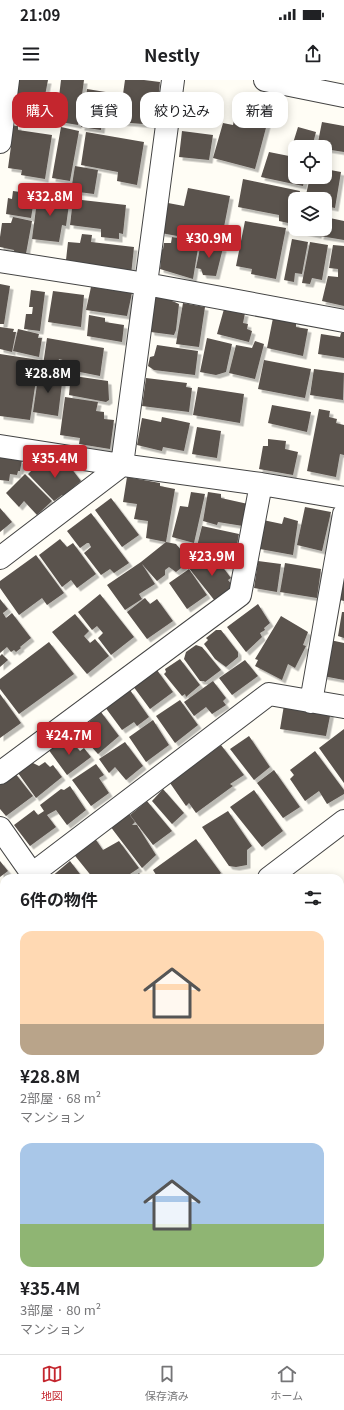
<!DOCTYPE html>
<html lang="ja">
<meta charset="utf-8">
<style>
:root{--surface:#fff;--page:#f6f6f6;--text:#202124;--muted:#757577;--line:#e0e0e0;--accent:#c4262e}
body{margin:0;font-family:Georgia,"Noto Sans JP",serif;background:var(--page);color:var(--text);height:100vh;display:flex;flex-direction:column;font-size:15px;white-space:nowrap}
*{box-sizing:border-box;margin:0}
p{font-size:13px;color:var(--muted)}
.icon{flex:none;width:22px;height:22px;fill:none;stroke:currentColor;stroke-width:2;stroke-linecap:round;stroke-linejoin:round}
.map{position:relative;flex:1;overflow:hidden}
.details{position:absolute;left:0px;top:794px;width:344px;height:480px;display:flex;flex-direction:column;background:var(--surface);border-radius:12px 12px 0 0;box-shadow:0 2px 10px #0003}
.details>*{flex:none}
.top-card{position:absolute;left:12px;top:12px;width:320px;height:36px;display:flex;gap:8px}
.buttons{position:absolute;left:288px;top:60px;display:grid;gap:8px}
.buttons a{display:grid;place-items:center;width:44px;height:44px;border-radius:8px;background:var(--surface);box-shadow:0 2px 10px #0003;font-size:20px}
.price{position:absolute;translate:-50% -34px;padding:0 9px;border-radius:4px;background:var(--accent);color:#fff;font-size:13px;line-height:26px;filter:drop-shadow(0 1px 2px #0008)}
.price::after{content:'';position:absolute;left:50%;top:24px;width:12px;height:9px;margin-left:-6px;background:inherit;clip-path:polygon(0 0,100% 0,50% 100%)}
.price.on{background:#222;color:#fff}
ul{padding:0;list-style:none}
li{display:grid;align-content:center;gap:8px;height:212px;padding:0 20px}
li span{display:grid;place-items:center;height:124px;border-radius:12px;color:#555}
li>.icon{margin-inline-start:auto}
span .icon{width:72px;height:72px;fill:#fffc;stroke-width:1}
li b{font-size:17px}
h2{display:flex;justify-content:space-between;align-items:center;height:48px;padding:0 20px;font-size:17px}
.tag{padding:0 14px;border-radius:12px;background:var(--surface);box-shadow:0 2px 10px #0003;font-size:14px;line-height:36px}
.tag.on{background:var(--accent);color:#fff}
.status{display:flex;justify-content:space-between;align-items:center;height:28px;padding:0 20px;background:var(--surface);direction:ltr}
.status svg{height:11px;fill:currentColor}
header{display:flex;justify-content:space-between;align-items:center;height:52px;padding:0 20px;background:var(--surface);font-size:18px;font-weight:700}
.tabs{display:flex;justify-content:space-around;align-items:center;height:56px;border-top:1px solid var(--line);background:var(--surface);font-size:11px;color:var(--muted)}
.tabs a{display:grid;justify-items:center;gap:2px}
.tabs .on{color:var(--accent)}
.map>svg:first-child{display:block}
</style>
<div class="status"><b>21:09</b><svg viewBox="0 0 49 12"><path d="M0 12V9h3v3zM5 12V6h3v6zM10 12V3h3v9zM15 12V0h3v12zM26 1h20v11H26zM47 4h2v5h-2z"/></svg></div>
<header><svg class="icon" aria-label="menu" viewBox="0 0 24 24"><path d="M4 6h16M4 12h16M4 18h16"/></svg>Nestly<svg class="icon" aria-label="share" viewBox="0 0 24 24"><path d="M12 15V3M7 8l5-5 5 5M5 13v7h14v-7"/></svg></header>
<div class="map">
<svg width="344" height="1274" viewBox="0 0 344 1274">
<defs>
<filter id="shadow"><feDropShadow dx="3.5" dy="3.5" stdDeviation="0" flood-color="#0004"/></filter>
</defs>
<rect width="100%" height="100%" fill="#fffdf5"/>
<path fill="#5a524d" filter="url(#shadow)" d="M 17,0 L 48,0 L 41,36 L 31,34 L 32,30 L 24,29 L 23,32 L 12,30 Z
M 61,0 L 84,0 L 78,45 L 48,40 L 51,24 L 58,25 Z
M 125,0 L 144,0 L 160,2 L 155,45 L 119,42 Z
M 87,9 L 118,14 L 113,42 L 102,40 L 101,50 L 81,47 Z
M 235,35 L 267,44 L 255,89 L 213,78 L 223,43 L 233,45 Z
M 322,42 L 344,46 L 344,72 L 325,69 L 325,67 L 317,67 Z
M 11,45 L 18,46 L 18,50 L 52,55 L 45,99 L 21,95 L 22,90 L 8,88 L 11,66 L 8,66 Z
M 61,47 L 79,51 L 70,101 L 52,98 Z
M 298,47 L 316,52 L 312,67 L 295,67 L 295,97 L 305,97 L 303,106 L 261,97 L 269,72 L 289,76 Z
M 182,51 L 213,55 L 209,80 L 179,77 Z
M 86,52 L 144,62 L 137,105 L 117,101 L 118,92 L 81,85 Z
M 75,86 L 98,90 L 94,114 L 71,111 Z
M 325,89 L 341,92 L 335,128 L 325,126 L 325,119 L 305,119 L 310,97 L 325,97 Z
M 243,99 L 300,111 L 298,119 L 295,119 L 295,135 L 293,144 L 279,141 L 279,135 L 238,127 Z
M 188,108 L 230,116 L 224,147 L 191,145 L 188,158 L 161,153 L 166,125 L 168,123 L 184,126 Z
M 13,111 L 35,114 L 31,138 L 6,134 L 8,118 L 12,119 Z
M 38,113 L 70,117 L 66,146 L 62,145 L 59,162 L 32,159 Z
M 73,119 L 126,125 L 123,154 L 119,153 L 119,159 L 101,157 L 101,149 L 70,145 Z
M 13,137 L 32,141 L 25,179 L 15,177 L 14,170 L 0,167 L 0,157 L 2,143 L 11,143 Z
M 325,137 L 344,141 L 344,160 L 320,156 L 322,149 L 325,149 Z
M 245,141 L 286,148 L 276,199 L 251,194 L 252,189 L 236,186 Z
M 295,149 L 319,149 L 318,155 L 294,150 Z
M 82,154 L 92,155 L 91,162 L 134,167 L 131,195 L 83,189 L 84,183 L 66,180 L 68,162 L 80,163 Z
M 172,157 L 199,162 L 193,199 L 160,189 L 161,181 L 158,180 L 159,171 L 163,169 L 164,163 L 171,163 Z
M 292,159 L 308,162 L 302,194 L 295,193 L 294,202 L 284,200 Z
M 310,162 L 328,165 L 322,200 L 312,198 L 310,204 L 302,203 Z
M 201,163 L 223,168 L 216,196 L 203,195 L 201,189 L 196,188 Z
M 333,165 L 344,166 L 344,226 L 322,221 L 328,196 L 338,197 L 338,189 L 329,188 Z
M 0,204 L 10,206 L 4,244 L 0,244 Z
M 91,207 L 132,213 L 127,236 L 86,230 Z
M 157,209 L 172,210 L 172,221 L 179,224 L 176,250 L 174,255 L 151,252 L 150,247 Z
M 31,210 L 45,212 L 40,251 L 24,249 L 26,234 L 32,234 L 33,227 L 29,227 Z
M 53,211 L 84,215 L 81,247 L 48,242 Z
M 183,223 L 205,227 L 199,267 L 176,264 Z
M 224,229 L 245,233 L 243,243 L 248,244 L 247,249 L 252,251 L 249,262 L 217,254 Z
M 89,235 L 105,238 L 105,242 L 124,245 L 122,262 L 87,256 Z
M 273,238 L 296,243 L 296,247 L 308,249 L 303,276 L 267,268 Z
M 0,247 L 14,249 L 13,252 L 16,252 L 12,272 L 0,269 Z
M 18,249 L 39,254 L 38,258 L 42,258 L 39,277 L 13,271 Z
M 341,253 L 344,253 L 344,278 L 318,274 L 321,254 L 340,257 Z
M 47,258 L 104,268 L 100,296 L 70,290 L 70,282 L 59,279 L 57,288 L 43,285 Z
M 207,258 L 232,264 L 226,292 L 216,295 L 200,292 Z
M 255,261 L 264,264 L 255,299 L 229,293 L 236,265 L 252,268 Z
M 157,265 L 198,271 L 195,295 L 154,290 L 148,286 L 150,277 L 154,276 Z
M 0,274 L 39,280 L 30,340 L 0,336 Z
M 264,280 L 311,289 L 305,318 L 258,309 Z
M 314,289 L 344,293 L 343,320 L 310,315 Z
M 39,291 L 63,295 L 58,336 L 33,332 Z
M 67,295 L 108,301 L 109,320 L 106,322 L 69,315 L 70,304 L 66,302 Z
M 146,298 L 187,303 L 186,307 L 192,308 L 189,332 L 142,326 Z
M 198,307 L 244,314 L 240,343 L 193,335 Z
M 65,317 L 98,322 L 96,331 L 104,332 L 104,339 L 114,340 L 110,369 L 79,364 L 80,358 L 60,355 Z
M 272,325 L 311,332 L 307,352 L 268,343 Z
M 319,329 L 330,331 L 329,337 L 337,339 L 336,343 L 344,345 L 344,375 L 340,374 L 336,397 L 307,391 Z
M 162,337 L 190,343 L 184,371 L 163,367 L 162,371 L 137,365 L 142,338 L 161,342 Z
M 197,347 L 221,351 L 217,378 L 192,374 Z
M 268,359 L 286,361 L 285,369 L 298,372 L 293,395 L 259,389 L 263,366 L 268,366 Z
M 0,377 L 22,380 L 20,391 L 18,391 L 17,395 L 10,394 L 9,401 L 0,400 Z
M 37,385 L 61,385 L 71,388 L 81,401 L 64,415 L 62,415 L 54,421 L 28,394 Z
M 25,394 L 52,421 L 37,435 L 24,421 L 19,427 L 6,413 Z
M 127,397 L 160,403 L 160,406 L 175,409 L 166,462 L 146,458 L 148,441 L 134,439 L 137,424 L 123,422 Z
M 191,412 L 205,414 L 194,463 L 172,457 L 180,426 L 188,427 Z
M 208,412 L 221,414 L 221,418 L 248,424 L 243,446 L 218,442 L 217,445 L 203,441 Z
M 111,418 L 139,455 L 122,467 L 95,430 Z
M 305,427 L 331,432 L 322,471 L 297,465 Z
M 0,428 L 12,442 L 0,452 Z
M 91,433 L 129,483 L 114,493 L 110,489 L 101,495 L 84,473 L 91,467 L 89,463 L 87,463 L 80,468 L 67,451 Z
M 284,437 L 298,441 L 293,475 L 260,469 L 263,440 L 282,444 Z
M 202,446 L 239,454 L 236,470 L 222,468 L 222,477 L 196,470 Z
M 60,459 L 67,467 L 73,463 L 96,494 L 77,508 L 71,500 L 62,507 L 39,475 Z
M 166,462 L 176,464 L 182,471 L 186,469 L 193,477 L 190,481 L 176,492 L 169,487 L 165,490 L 165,495 L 157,501 L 142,484 L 155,504 L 139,514 L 142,519 L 125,530 L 107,505 L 141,482 Z
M 36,475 L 64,513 L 47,525 L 42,518 L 19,535 L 0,508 L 0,501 Z
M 201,476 L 205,480 L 208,478 L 211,481 L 214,480 L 220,488 L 222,486 L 231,498 L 228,500 L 234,507 L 215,521 L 188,487 Z
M 258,481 L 281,484 L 277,512 L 254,508 Z
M 285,483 L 321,489 L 317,518 L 280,512 Z
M 189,489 L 207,515 L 187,529 L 169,503 Z
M 343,503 L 344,503 L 344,521 L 340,520 Z
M 100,514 L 134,557 L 111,575 L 98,558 L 103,553 L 97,546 L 92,550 L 78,532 Z
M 145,518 L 150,524 L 157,519 L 173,541 L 147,559 L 127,532 Z
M 0,519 L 8,529 L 3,533 L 6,538 L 12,533 L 31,558 L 20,567 L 21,568 L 16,572 L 14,570 L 11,572 L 7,567 L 0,573 Z
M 258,524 L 270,543 L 264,548 L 265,550 L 260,553 L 262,557 L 246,572 L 227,547 Z
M 342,532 L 344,532 L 344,558 L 338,556 Z
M 75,534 L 89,551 L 84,556 L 90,563 L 95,559 L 109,576 L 87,594 L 52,552 Z
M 281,536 L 308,552 L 303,565 L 306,566 L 295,588 L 288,584 L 282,600 L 255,586 L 258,580 L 255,579 Z
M 216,550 L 221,550 L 238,572 L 238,577 L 226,587 L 215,579 L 204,564 L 208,560 L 206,558 Z
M 330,560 L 344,563 L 344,600 L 323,596 Z
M 49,562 L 74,594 L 19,634 L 0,609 L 0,599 Z
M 196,565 L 202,567 L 221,590 L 205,602 L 204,601 L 200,601 L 184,579 L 186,572 Z
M 2,574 L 8,580 L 0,587 L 0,576 Z
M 180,579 L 200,605 L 186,617 L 185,614 L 182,616 L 164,594 L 166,592 L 165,589 Z
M 245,580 L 258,596 L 232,615 L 219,598 Z
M 157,590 L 173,612 L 150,629 L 133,606 Z
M 213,601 L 226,618 L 223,621 L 226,625 L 212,634 L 206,627 L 194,636 L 184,622 Z
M 130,610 L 149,637 L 137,646 L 134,642 L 122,650 L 105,627 Z
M 0,614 L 21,643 L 0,658 Z
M 180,620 L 198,645 L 175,663 L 156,636 Z
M 284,625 L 331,631 L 326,656 L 280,649 Z
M 101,632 L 119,656 L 98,674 L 89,664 L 93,659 L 83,647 Z
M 153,640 L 169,665 L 146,682 L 129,657 Z
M 344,649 L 344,703 L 319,668 Z
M 249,656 L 270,687 L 254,700 L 230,669 Z
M 62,659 L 66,664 L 70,660 L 80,671 L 84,668 L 91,677 L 67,695 L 48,669 Z
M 125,662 L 143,686 L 126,700 L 115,687 L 109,693 L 99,679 Z
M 221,665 L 244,695 L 230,704 L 233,706 L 196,733 L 189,723 L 186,726 L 170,703 Z
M 315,671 L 344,710 L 344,714 L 327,724 L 319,711 L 305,721 L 290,699 L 294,695 L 290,690 Z
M 31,682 L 39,686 L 45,682 L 50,687 L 53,685 L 62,697 L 36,718 L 18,693 Z
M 96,684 L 104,695 L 99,698 L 109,713 L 91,726 L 72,700 Z
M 274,690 L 300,727 L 283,738 L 257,703 Z
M 15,693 L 33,716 L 6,736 L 0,729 L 0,705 Z
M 70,706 L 86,730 L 67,745 L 56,730 L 47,735 L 56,747 L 30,766 L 14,745 L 34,730 L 38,735 L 44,731 L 40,725 L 61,709 L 64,710 Z
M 163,709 L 184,733 L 172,744 L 152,721 Z
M 254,710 L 283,751 L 262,767 L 230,727 Z
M 147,721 L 172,751 L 153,765 L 130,735 Z
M 126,730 L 135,742 L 132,745 L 137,745 L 156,775 L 142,788 L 110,746 Z
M 228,731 L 252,766 L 247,770 L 247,785 L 236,787 L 229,786 L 202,747 Z
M 94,757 L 103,770 L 119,761 L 139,788 L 124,798 L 116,798 L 112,794 L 106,798 L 93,798 L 72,772 Z
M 196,759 L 221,793 L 215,798 L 158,798 L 153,790 Z
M 0,781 L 8,791 L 0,797 Z
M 70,781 L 83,798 L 50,798 Z
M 139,793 L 143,798 L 133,798 Z
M 4,824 L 4,843 L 0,838 L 0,827 Z
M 0,840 L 4,845 L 4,874 L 0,870 Z
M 4,884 L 4,927 L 0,922 L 0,887 Z
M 344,994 L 344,1035 L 340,1038 L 340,997 Z
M 4,1019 L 4,1049 L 0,1044 L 0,1022 Z
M 344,1050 L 344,1080 L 340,1074 L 340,1052 Z
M 0,1065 L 4,1070 L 4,1112 L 0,1114 Z
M 340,1081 L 344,1087 L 344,1097 L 340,1099 Z
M 4,1133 L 4,1174 L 1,1177 L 0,1175 L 0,1136 Z
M 344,1134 L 344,1168 L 340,1170 L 340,1137 Z
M 4,1217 L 4,1245 L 0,1238 L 0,1219 Z
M 340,1238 L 344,1243 L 344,1274 L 303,1274 L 300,1270 L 340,1270 Z
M 18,1270 L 33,1270 L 25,1274 L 21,1274 Z
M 61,1270 L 87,1270 L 89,1274 L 54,1274 Z
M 169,1270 L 195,1270 L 198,1274 L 163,1274 Z
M 207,1270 L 217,1270 L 212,1274 L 210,1274 Z"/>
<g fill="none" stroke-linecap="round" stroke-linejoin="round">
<defs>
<path id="minor" d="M 265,0 L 344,16
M 0,62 L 8,0
M 0,181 L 146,204 L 344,241
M 0,366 L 122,385 L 261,404 L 344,418
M 0,478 L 122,385 L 173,0
M 311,622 L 344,434
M 0,693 L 240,515 L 261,404
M 0,748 L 35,798
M 32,794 L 269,614 L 344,627
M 269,798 L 344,741
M 0,1002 L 4,999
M 340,1121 L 344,1118
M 340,1207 L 344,1213
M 286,1270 L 289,1274
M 148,1274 L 153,1270"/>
</defs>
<use href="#minor" stroke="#444" stroke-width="24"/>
<use href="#minor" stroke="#fff" stroke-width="22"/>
</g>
</svg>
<div class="buttons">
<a><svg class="icon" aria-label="locate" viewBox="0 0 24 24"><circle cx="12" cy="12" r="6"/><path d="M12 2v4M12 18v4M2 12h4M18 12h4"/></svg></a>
<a><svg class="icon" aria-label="layers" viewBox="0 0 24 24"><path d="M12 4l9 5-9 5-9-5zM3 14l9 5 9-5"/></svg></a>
</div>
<b class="price" style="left:50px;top:137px">¥32.8M</b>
<b class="price" style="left:209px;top:179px">¥30.9M</b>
<b class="price on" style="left:48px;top:314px">¥28.8M</b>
<b class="price" style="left:55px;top:399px">¥35.4M</b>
<b class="price" style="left:212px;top:497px">¥23.9M</b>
<b class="price" style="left:69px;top:676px">¥24.7M</b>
<div class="top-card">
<a class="tag on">購入</a>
<a class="tag">賃貸</a>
<a class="tag">絞り込み</a>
<a class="tag">新着</a>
</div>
<section class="details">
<h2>6件の物件<svg class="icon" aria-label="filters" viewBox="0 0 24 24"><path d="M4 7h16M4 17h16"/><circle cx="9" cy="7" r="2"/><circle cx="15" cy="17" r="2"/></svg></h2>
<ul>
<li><span style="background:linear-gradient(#ffd9b3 75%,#b9a48a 0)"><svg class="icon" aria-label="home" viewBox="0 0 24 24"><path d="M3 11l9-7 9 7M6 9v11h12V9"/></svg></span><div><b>¥28.8M</b><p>2部屋 · 68 m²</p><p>マンション</p></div></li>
<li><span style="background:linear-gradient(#a9c7e8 65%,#8fb573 0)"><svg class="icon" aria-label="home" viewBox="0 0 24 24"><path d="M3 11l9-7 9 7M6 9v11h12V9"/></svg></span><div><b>¥35.4M</b><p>3部屋 · 80 m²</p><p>マンション</p></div></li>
</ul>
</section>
</div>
<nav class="tabs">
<a class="on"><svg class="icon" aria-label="map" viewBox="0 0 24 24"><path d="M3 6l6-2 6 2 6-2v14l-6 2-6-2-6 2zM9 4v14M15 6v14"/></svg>地図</a>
<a><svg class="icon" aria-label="saved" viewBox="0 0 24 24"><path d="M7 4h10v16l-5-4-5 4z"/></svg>保存済み</a>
<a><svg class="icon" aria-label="home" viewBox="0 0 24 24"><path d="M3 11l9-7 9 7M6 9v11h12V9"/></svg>ホーム</a>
</nav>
